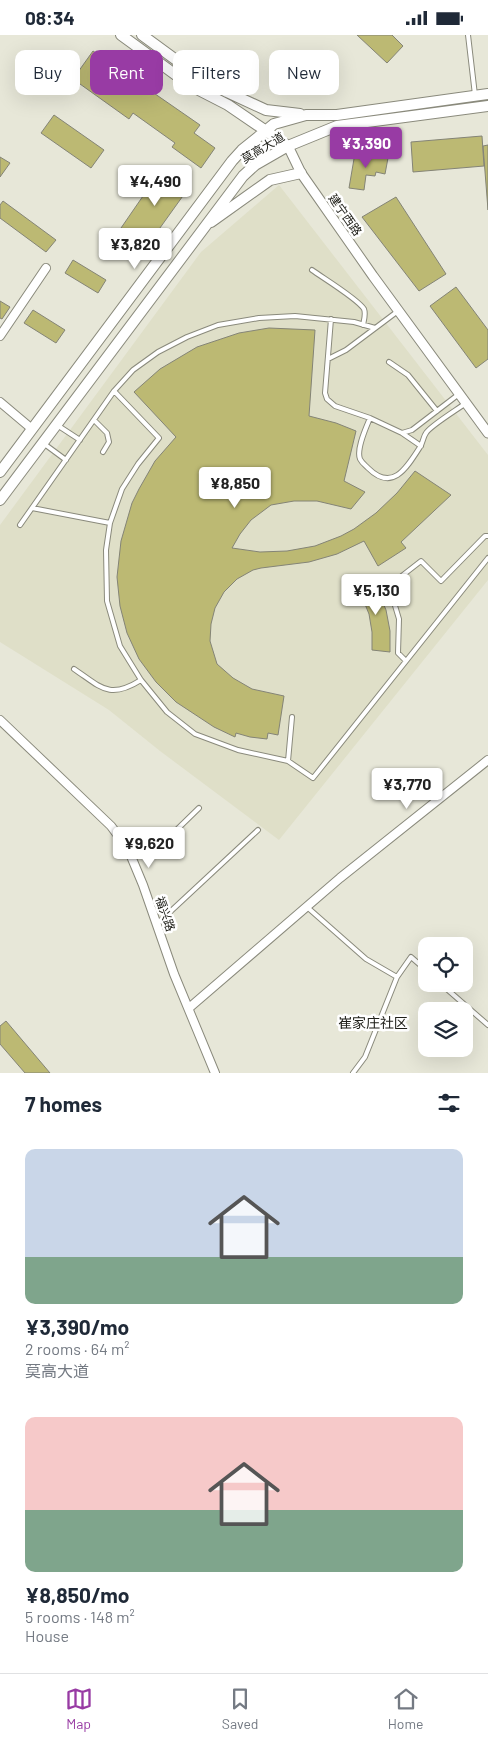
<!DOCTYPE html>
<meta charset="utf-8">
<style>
:root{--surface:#fff;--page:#f6f6f7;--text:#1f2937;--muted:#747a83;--line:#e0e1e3;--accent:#983ba4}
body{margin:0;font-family:Barlow,"Noto Sans SC",sans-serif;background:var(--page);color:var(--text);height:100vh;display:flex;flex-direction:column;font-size:19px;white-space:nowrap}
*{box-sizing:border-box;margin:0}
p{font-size:16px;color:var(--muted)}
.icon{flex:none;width:28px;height:28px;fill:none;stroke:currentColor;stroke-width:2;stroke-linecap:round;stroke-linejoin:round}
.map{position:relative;height:1038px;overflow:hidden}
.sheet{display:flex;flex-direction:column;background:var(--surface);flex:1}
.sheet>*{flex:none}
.guide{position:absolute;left:15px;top:15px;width:459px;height:45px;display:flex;gap:10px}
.buttons{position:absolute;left:418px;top:902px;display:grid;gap:10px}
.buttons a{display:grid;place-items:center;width:55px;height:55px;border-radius:10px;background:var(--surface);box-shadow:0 5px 20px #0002;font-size:25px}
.price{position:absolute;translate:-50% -42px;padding:0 11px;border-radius:5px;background:#fff;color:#222;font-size:16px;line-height:32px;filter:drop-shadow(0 1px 2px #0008)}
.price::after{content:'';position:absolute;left:50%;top:30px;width:15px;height:11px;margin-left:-8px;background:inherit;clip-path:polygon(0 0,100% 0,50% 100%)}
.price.on{background:var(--accent);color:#fff}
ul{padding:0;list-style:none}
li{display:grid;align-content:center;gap:10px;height:265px;padding:0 25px}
li span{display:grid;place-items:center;height:155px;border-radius:10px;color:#555}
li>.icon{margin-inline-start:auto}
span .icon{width:90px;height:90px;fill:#fffc;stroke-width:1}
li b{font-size:21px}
h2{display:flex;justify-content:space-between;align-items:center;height:60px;padding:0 25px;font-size:21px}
.chip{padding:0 18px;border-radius:10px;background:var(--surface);box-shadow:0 5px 20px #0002;font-size:18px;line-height:45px}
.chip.on{background:var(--accent);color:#fff}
.status{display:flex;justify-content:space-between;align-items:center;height:35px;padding:0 25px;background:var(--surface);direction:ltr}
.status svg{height:14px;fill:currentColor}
.tab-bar{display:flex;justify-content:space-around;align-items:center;height:70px;border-top:1px solid var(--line);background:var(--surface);font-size:14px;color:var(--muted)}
.tab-bar a{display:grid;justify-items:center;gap:2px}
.tab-bar .on{color:var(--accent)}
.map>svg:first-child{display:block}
</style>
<div class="status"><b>08:34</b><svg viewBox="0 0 49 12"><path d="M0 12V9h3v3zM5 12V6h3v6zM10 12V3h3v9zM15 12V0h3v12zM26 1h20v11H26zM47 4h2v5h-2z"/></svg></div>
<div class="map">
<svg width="488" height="1038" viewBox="0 0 488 1038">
<rect width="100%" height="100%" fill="#e7e7d8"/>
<path fill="#dfdfc8" d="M 279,150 L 488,420 L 488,545 L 279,805 L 160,716 L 109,675 L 0,607 L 0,490 L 201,217 Z"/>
<path fill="#bcb973" stroke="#848476" d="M 357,0 L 392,0 L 403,11 L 387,28 Z
M 93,16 L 200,90 L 194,98 L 215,113 L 201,133 L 172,112 L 175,108 L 133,78 L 129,84 L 73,44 Z
M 54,80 L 104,115 L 91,133 L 41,98 Z
M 482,101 L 484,131 L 413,137 L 411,107 Z
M 488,110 L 488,175 L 483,111 Z
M 355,118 L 388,123 L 385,139 L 376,137 L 375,141 L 366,140 L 364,155 L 349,153 Z
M 0,122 L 10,128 L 0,142 Z
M 163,132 L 190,151 L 147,211 L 121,193 Z
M 396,162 L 446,239 L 419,256 L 362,182 Z
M 3,166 L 56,205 L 46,217 L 0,183 L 0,170 Z
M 73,225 L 106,245 L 98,258 L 65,238 Z
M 456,252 L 488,295 L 488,324 L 476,333 L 430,271 Z
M 0,266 L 10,272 L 2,284 L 0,283 Z
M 33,275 L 65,295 L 56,308 L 24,288 Z
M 269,293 L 315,295 L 309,381 L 336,388 L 356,396 L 344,446 L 365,457 L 351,474 L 317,466 L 294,466 L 271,470 L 251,485 L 240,499 L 232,513 L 260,517 L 287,516 L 315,511 L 341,501 L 354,494 L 376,478 L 397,458 L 415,436 L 451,460 L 401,507 L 406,513 L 378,531 L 364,506 L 337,519 L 309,527 L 261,533 L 253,535 L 237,544 L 224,557 L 215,573 L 211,589 L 210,606 L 217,629 L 233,643 L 252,654 L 284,661 L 278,700 L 268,698 L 267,704 L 250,702 L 236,698 L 235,702 L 214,692 L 176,667 L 156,647 L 139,624 L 127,598 L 120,571 L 117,542 L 121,506 L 132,468 L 139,454 L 155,426 L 176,402 L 134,357 L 160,334 L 197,312 L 239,298 Z
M 372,541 L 386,575 L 390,596 L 390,617 L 372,615 L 372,597 L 369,579 L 358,552 Z
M 6,986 L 50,1038 L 25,1038 L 0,1009 L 0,991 Z"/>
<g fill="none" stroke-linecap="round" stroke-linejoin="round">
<defs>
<path id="service" d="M 468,0 L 475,60
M 312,235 C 323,243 358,264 364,274 C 366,279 364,285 363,290
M 331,284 L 325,358 L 327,364 L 335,371 L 370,383 L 402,398 L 421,411
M 328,324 L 346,315 L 398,276
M 389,327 L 408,340 L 437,376
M 114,356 L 159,403 L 138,429 L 122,454 L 110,488 L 106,515 L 107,566 L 120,611 L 141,645 L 167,677 L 195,699 L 238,715 L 288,726 L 313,743 L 488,523
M 370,383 C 366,393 356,414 360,424 C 362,428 365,430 368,433 C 392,457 406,434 420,412 C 423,408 423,402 426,398 C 430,391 458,374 466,368
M 94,385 L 107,398 L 109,407 L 103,417
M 57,390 L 80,405
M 402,398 L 412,395 L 459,359
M 43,408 L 66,425
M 32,473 L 110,488
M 20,490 L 114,356 L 133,335 L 158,317 L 187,302 L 218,290 L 259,283 L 295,281 L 354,287 L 375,293
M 405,625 L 398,618 L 399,584 L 390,554 L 394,547 L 421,526 L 441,546 L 485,501 L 488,501
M 74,634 C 101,652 109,665 141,645
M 288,726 L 292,682
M 132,823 L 159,812 L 199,773
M 307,872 L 366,924 L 397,942
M 157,889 L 258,795
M 441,949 L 488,990
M 353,1038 L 365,1022 L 397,942 L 411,922 L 426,935"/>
<path id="minor" d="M 0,301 L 46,233
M 0,367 L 32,394
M 0,685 L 111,791 L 128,814 L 143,850 L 174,939 L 215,1038
M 189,973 L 340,843 L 488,725"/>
<path id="tertiary" d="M 288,111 L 301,138 L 373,241 L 488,398"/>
<path id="secondary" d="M 121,0 L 191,51 L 228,70 L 288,111
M 142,0 L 198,41 L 227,57 L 266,75 L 300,79
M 211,187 L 270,145 L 301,138
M 0,437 L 232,126 L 242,115 L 274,89 L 306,80 L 337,80 L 488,59
M 0,465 L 243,141 L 255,130 L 288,111 L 337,91 L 488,71"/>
</defs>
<use href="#service" stroke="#8a8a7c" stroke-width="6"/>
<use href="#minor" stroke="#8a8a7c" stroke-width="10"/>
<use href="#tertiary" stroke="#8a8a7c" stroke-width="11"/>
<use href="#secondary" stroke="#8a8a7c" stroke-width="12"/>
<use href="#service" stroke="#fff" stroke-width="4"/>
<use href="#minor" stroke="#fff" stroke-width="8"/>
<use href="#tertiary" stroke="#fff" stroke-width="9"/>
<use href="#secondary" stroke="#fff" stroke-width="10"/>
</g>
<g text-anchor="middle" stroke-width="5" stroke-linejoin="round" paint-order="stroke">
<g font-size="12" fill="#20201a" stroke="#fff">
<text transform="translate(263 113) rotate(-31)" y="4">莫高大道</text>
<text transform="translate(345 180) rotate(55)" y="4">建宁西路</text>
<text transform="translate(165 879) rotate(71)" y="4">福兴路</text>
</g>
<g font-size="14" fill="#20201a" stroke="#fff">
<text x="373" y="993">崔家庄社区</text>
</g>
</g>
</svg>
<div class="buttons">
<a><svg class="icon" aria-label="locate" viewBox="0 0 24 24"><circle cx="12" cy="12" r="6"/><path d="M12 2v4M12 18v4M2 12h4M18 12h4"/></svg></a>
<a><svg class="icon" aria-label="layers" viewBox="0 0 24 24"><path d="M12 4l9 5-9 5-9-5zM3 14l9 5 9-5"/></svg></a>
</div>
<b class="price on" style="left:366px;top:134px">¥3,390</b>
<b class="price" style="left:155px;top:172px">¥4,490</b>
<b class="price" style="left:135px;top:235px">¥3,820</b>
<b class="price" style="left:235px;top:474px">¥8,850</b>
<b class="price" style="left:376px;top:581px">¥5,130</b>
<b class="price" style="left:407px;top:775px">¥3,770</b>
<b class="price" style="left:149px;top:834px">¥9,620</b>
<div class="guide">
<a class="chip">Buy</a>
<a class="chip on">Rent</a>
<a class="chip">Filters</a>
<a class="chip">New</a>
</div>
</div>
<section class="sheet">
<h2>7 homes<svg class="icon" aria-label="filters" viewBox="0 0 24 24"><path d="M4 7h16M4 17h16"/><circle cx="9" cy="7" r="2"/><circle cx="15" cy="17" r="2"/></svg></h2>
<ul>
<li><span style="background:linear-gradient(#c9d6e8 70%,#7fa58c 0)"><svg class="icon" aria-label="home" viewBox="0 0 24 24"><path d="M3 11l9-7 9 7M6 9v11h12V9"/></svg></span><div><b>¥3,390/mo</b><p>2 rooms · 64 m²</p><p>莫高大道</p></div></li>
<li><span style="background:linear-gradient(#f6c9c9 60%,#7fa58c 0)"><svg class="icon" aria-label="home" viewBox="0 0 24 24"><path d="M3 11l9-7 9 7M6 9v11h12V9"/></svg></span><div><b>¥8,850/mo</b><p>5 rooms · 148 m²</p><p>House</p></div></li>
</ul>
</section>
<nav class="tab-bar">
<a class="on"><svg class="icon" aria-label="map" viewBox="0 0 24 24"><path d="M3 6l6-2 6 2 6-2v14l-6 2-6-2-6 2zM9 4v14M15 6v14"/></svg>Map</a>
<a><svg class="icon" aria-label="saved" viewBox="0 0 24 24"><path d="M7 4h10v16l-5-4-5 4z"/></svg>Saved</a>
<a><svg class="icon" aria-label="home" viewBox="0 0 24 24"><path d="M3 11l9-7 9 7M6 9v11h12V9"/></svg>Home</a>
</nav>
